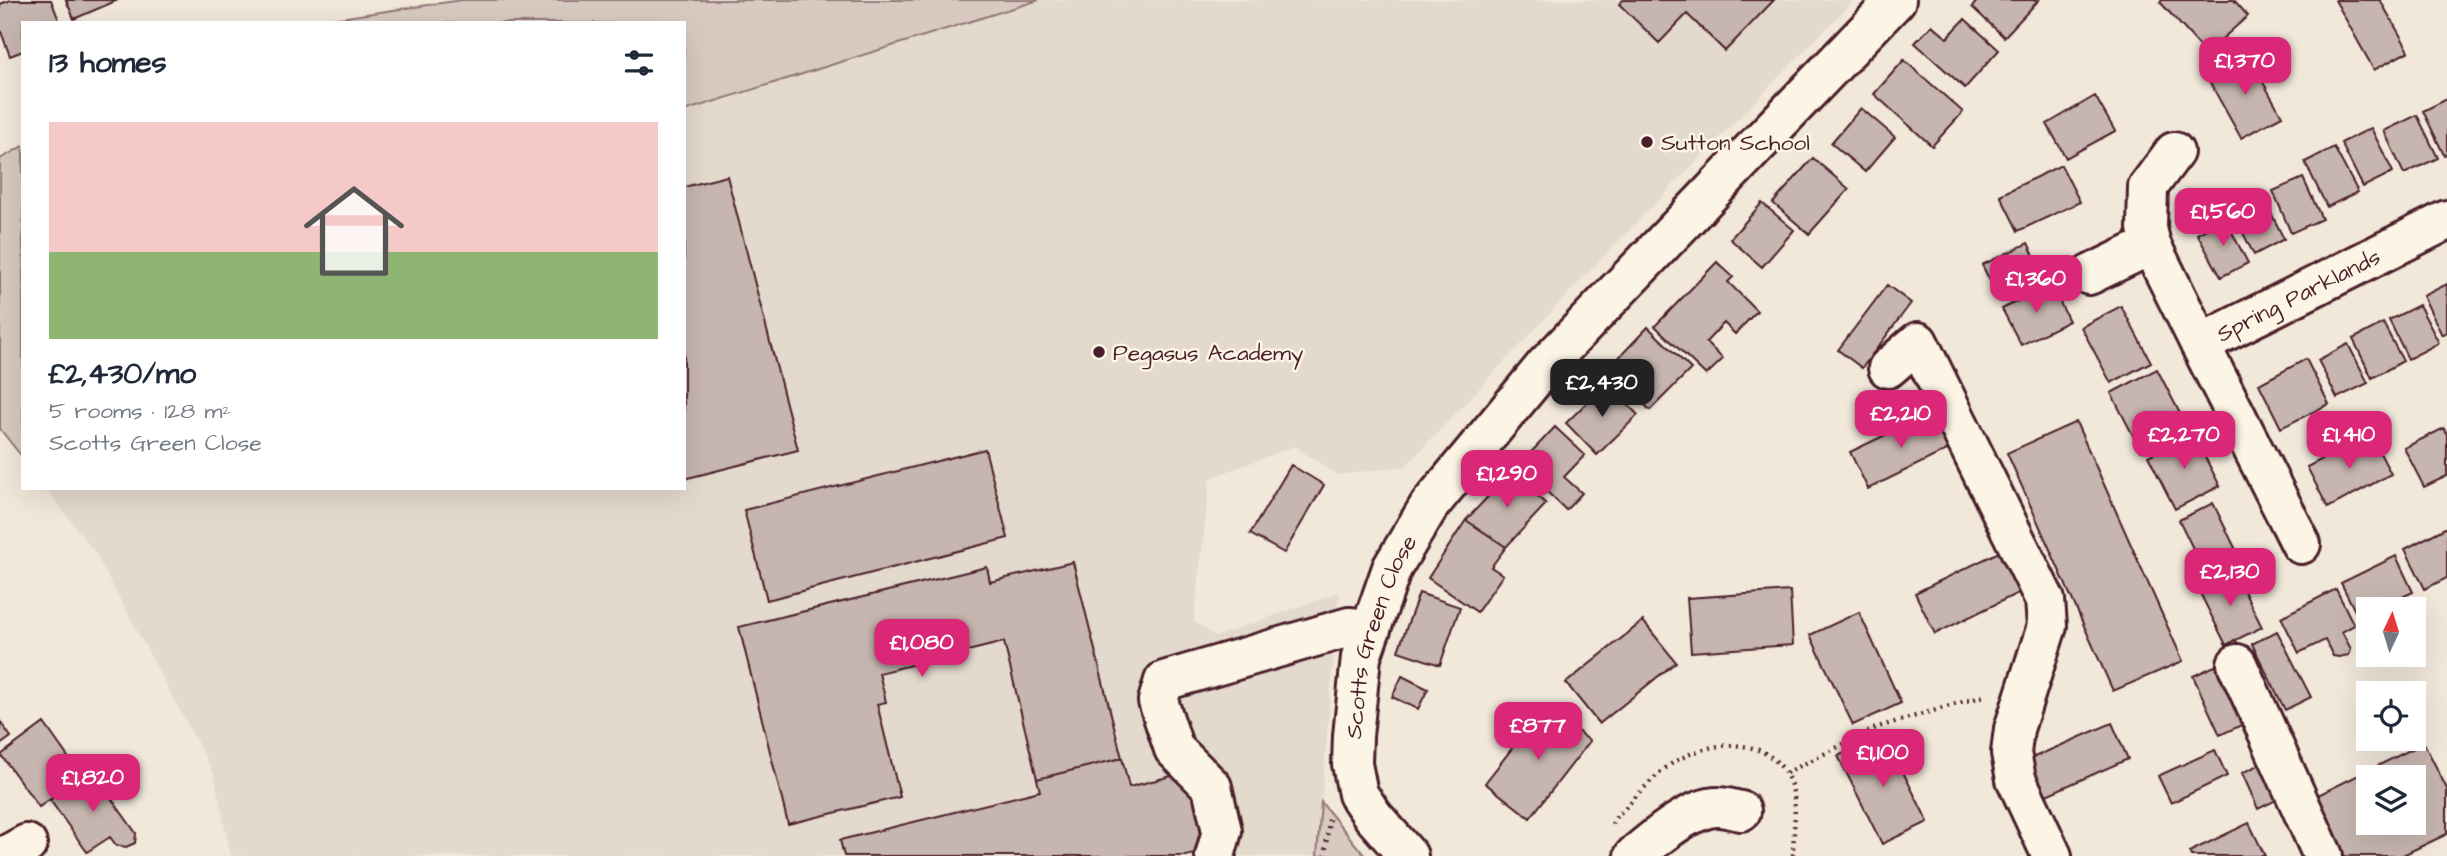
<!DOCTYPE html>
<meta charset="utf-8">
<style>
:root{--surface:#fff;--page:#f2f2f3;--text:#1f2937;--muted:#747a83;--accent:#db2777}
body{margin:0;font-family:"Architects Daughter",sans-serif;background:var(--page);color:var(--text);height:100vh;display:flex;flex-direction:column;font-size:26px;white-space:nowrap}
*{box-sizing:border-box;margin:0}
p{font-size:23px;color:var(--muted)}
.icon{flex:none;width:38px;height:38px;fill:none;stroke:currentColor;stroke-width:2;stroke-linecap:round;stroke-linejoin:round}
.map{position:relative;flex:1;overflow:hidden}
.details{position:absolute;left:21px;top:21px;width:665px;height:469px;display:flex;flex-direction:column;background:var(--surface);border-radius:0px;box-shadow:0 7px 28px #0002}
.details>*{flex:none}
.needle{width:46px;rotate:4deg}
.controls{position:absolute;left:2356px;top:597px;display:grid;gap:14px}
.controls a{display:grid;place-items:center;width:70px;height:70px;border-radius:0px;background:var(--surface);box-shadow:0 7px 28px #0002;font-size:35px}
.price{position:absolute;translate:-50% -60px;padding:0 16px;border-radius:14px;background:var(--accent);color:#fff;font-size:23px;line-height:46px;filter:drop-shadow(0 2px 4px #0008)}
.price::after{content:'';position:absolute;left:50%;top:42px;width:21px;height:16px;margin-left:-10px;background:inherit;clip-path:polygon(0 0,100% 0,50% 100%)}
.price.on{background:#222;color:#fff}
ul{padding:0;list-style:none}
li{display:grid;align-content:center;gap:14px;height:371px;padding:0 28px}
li span{display:grid;place-items:center;height:217px;border-radius:0px;color:#555}
li>.icon{margin-inline-start:auto}
span .icon{width:126px;height:126px;fill:#fffc;stroke-width:1}
li b{font-size:30px}
h2{display:flex;justify-content:space-between;align-items:center;height:84px;padding:0 28px;font-size:30px}
.map>svg:first-child{display:block}
</style>
<div class="map">
<svg width="2447" height="856" viewBox="0 0 2447 856">
<rect width="100%" height="100%" fill="#f1e8da"/>
<filter id="ink" filterUnits="userSpaceOnUse"><feTurbulence type="fractalNoise" baseFrequency=".0143" numOctaves="2"/><feDisplacementMap in="SourceGraphic" scale="14" xChannelSelector="R" yChannelSelector="G"/><feConvolveMatrix kernelMatrix="1 2 1 2 8 2 1 2 1" color-interpolation-filters="sRGB"/></filter>
<g filter="url(#ink)">
<path fill="#e4d9cd" d="M 462,0 L 1854,0 L 1601,259 L 1406,466 L 1337,475 L 1295,446 L 1210,478 L 1194,621 L 1215,637 L 1339,592 L 1317,856 L 231,856 L 214,774 L 94,551 L 46,488 L 684,488 L 684,23 L 305,23 Z"/>
<path fill="#d8cac0" stroke="#917476" stroke-width="2" d="M 462,0 L 1039,0 L 684,111 L 684,23 L 305,23 Z
M 23,146 L 23,458 L 0,429 L 0,159 Z
M 1321,802 L 1365,856 L 1317,856 Z"/>
<path fill="#c7b6af" stroke="#4a1f2b" stroke-width="2" fill-rule="evenodd" d="M 11,0 L 51,0 L 60,23 L 23,23 L 23,51 L 10,56 L 0,29 L 0,4 Z
M 66,0 L 118,0 L 74,19 Z
M 1623,0 L 1774,0 L 1725,51 L 1687,14 L 1659,43 L 1619,4 Z
M 1978,0 L 2039,0 L 2004,37 L 1972,7 Z
M 2162,0 L 2234,0 L 2248,16 L 2206,53 L 2160,2 Z
M 2335,0 L 2380,0 L 2409,51 L 2374,70 Z
M 1965,19 L 1999,50 L 1965,88 L 1915,43 L 1932,25 L 1947,38 Z
M 2249,57 L 2282,116 L 2241,138 L 2208,79 Z
M 1904,60 L 1963,112 L 1932,146 L 1874,94 Z
M 2095,96 L 2115,131 L 2066,158 L 2047,124 Z
M 2447,99 L 2447,154 L 2444,155 L 2423,111 Z
M 1861,108 L 1895,137 L 1865,172 L 1831,143 Z
M 2417,115 L 2438,158 L 2404,174 L 2384,131 Z
M 2371,128 L 2393,172 L 2363,187 L 2341,143 Z
M 2334,147 L 2358,192 L 2327,207 L 2305,162 Z
M 1813,158 L 1849,189 L 1809,234 L 1773,203 Z
M 2061,165 L 2080,202 L 2018,231 L 2000,195 Z
M 727,176 L 798,450 L 684,479 L 684,187 Z
M 2303,178 L 2322,219 L 2291,233 L 2273,191 Z
M 2264,199 L 2284,239 L 2254,255 L 2234,215 Z
M 1762,203 L 1794,230 L 1762,267 L 1730,239 Z
M 2225,219 L 2248,263 L 2221,277 L 2197,234 Z
M 2028,243 L 2045,279 L 2000,301 L 1982,265 Z
M 1717,262 L 1733,277 L 1728,282 L 1757,311 L 1735,334 L 1724,323 L 1706,342 L 1723,359 L 1706,375 L 1655,326 Z
M 2051,284 L 2069,321 L 2021,345 L 2002,309 Z
M 2447,284 L 2447,332 L 2442,335 L 2423,296 Z
M 1887,285 L 1911,303 L 1862,368 L 1838,350 Z
M 2419,305 L 2439,343 L 2408,359 L 2389,320 Z
M 2121,306 L 2151,362 L 2111,383 L 2081,327 Z
M 2383,323 L 2403,361 L 2372,378 L 2353,339 Z
M 1648,327 L 1691,369 L 1650,410 L 1608,369 Z
M 2348,344 L 2368,383 L 2337,398 L 2318,360 Z
M 2306,359 L 2329,404 L 2281,428 L 2259,384 Z
M 2157,369 L 2187,427 L 2141,451 L 2111,393 Z
M 1607,383 L 1638,415 L 1597,455 L 1566,423 Z
M 1935,411 L 1953,447 L 1868,489 L 1850,452 Z
M 2076,422 L 2183,661 L 2113,691 L 2007,453 Z
M 1555,427 L 1585,455 L 1564,477 L 1582,493 L 1566,510 L 1519,465 Z
M 2444,428 L 2447,434 L 2447,476 L 2424,487 L 2404,448 Z
M 2193,434 L 2220,486 L 2175,509 L 2148,456 Z
M 2370,434 L 2391,474 L 2328,508 L 2307,467 Z
M 985,449 L 1008,538 L 767,600 L 744,510 Z
M 1291,465 L 1324,485 L 1284,553 L 1250,534 Z
M 1512,471 L 1546,504 L 1506,547 L 1466,520 Z
M 2213,503 L 2240,558 L 2206,575 L 2179,520 Z
M 1466,520 L 1506,547 L 1491,567 L 1503,575 L 1477,612 L 1428,578 Z
M 2447,527 L 2447,578 L 2425,589 L 2405,549 Z
M 1999,552 L 2020,592 L 1935,634 L 1915,593 Z
M 2396,556 L 2413,592 L 2376,609 L 2368,609 L 2368,613 L 2358,617 L 2341,583 Z
M 1073,562 L 1122,758 L 1037,779 L 1004,642 L 879,673 L 886,702 L 877,704 L 900,797 L 788,824 L 739,627 L 987,567 L 990,582 Z
M 2234,571 L 2262,627 L 2226,645 L 2198,589 Z
M 2336,589 L 2354,625 L 2342,632 L 2351,649 L 2349,655 L 2339,657 L 2333,656 L 2325,640 L 2299,653 L 2281,617 Z
M 1790,591 L 1793,645 L 1691,652 L 1687,598 Z
M 1419,593 L 1460,607 L 1440,665 L 1398,651 Z
M 1859,612 L 1901,703 L 1853,725 L 1810,635 Z
M 1643,621 L 1676,662 L 1599,724 L 1566,683 Z
M 2277,631 L 2311,697 L 2285,710 L 2252,644 Z
M 2219,664 L 2246,723 L 2220,735 L 2193,676 Z
M 1402,676 L 1428,689 L 1418,709 L 1392,697 Z
M 1545,706 L 1590,741 L 1530,818 L 1485,783 Z
M 0,721 L 11,737 L 0,745 Z
M 44,723 L 82,777 L 39,807 L 1,755 Z
M 2112,723 L 2128,759 L 2042,797 L 2025,761 Z
M 1884,734 L 1928,822 L 1882,844 L 1838,756 Z
M 2424,743 L 2447,789 L 2447,834 L 2401,856 L 2343,856 L 2314,797 ZM 2368,777 L 2413,777 L 2413,822 L 2368,822 Z
M 2215,750 L 2227,776 L 2171,803 L 2158,776 Z
M 2275,757 L 2298,804 L 2281,812 L 2276,800 L 2258,809 L 2242,773 Z
M 1122,758 L 1129,787 L 1187,772 L 1207,851 L 1186,856 L 844,856 L 840,840 L 1040,791 L 1037,779 Z
M 91,770 L 136,833 L 135,843 L 126,847 L 116,845 L 110,837 L 87,852 L 50,800 Z
M 2249,823 L 2265,856 L 2191,856 L 2189,852 Z"/>
<g fill="none" stroke-linecap="round" stroke-linejoin="round">
<defs>
<g id="minor">
<path d="M 2174,152 L 2148,187 L 2147,228 L 2151,245 L 2200,344"/>
<path d="M 2089,275 L 2151,245"/>
<path d="M 1888,368 L 1918,342 L 2045,600 L 2047,626 L 2014,729 L 2011,753 L 2016,779 L 2052,856"/>
<path id="s1" d="M 2301,544 L 2200,344 L 2447,220"/>
<path d="M 2237,664 L 2323,856"/>
<path d="M 5,856 L 27,844"/>
<path d="M 1215,856 L 1222,831 L 1212,787 L 1174,749 L 1158,701 L 1164,681 L 1349,627 L 1371,629"/>
<path id="s2" d="M 1408,856 L 1373,816 L 1358,794 L 1352,764 L 1353,736 L 1361,657 L 1392,568 L 1429,506 L 1545,366 L 1896,0"/>
<path d="M 1634,856 C 1654,839 1692,806 1719,807 C 1726,807 1734,810 1741,811"/>
</g>
</defs>
<use href="#minor" stroke="#4a1f2b" stroke-width="44"/>
<path stroke="#4a1f2b" stroke-width="4.5" stroke-dasharray="2 5" stroke-linecap="butt" d="M 1786,773 L 1878,727 L 1987,695
M 1612,824 L 1616,817 C 1633,801 1650,779 1670,765 C 1710,737 1779,733 1793,792 C 1797,809 1793,837 1793,856
M 1325,856 L 1329,819"/>
<use href="#minor" stroke="#fcf5e5" stroke-width="38"/>
</g>
</g>
<g fill="#4a1f2b" stroke="#fcf5e5" stroke-width="2.5">
<circle cx="1647" cy="142" r="7"/>
<circle cx="1099" cy="352" r="7"/>
</g>
<g text-anchor="middle" stroke-width="5" stroke-linejoin="round" paint-order="stroke">
<g font-size="23" fill="#4a1f2b" stroke="#fcf5e5" text-anchor="start">
<text x="1661" y="150">Sutton School</text>
<text x="1113" y="360">Pegasus Academy</text>
</g>
<g font-size="23" fill="#4a1f2b" stroke="#fcf5e5">
<text dy="8" stroke="none"><textPath href="#s1" startOffset="334">Spring Parklands</textPath></text>
<text dy="8" stroke="none"><textPath href="#s2" startOffset="242">Scotts Green Close</textPath></text>
</g>
</g>
</svg>
<div class="controls">
<a><svg class="needle" viewBox="-14 -14 28 28"><path d="M0-13l5 13h-10z" fill="#e53935"/><path d="M0 13l5-13h-10z" fill="#747a83"/></svg></a>
<a><svg class="icon" aria-label="locate" viewBox="0 0 24 24"><circle cx="12" cy="12" r="6"/><path d="M12 2v4M12 18v4M2 12h4M18 12h4"/></svg></a>
<a><svg class="icon" aria-label="layers" viewBox="0 0 24 24"><path d="M12 4l9 5-9 5-9-5zM3 14l9 5 9-5"/></svg></a>
</div>
<b class="price" style="left:2245px;top:97px">£1,370</b>
<b class="price" style="left:2223px;top:248px">£1,560</b>
<b class="price" style="left:2036px;top:315px">£1,360</b>
<b class="price on" style="left:1602px;top:419px">£2,430</b>
<b class="price" style="left:1901px;top:450px">£2,210</b>
<b class="price" style="left:2184px;top:471px">£2,270</b>
<b class="price" style="left:2349px;top:471px">£1,410</b>
<b class="price" style="left:1507px;top:510px">£1,290</b>
<b class="price" style="left:2230px;top:608px">£2,130</b>
<b class="price" style="left:922px;top:679px">£1,080</b>
<b class="price" style="left:1538px;top:762px">£877</b>
<b class="price" style="left:1883px;top:789px">£1,100</b>
<b class="price" style="left:93px;top:814px">£1,820</b>
<section class="details">
<h2>13 homes<svg class="icon" aria-label="filters" viewBox="0 0 24 24"><path d="M4 7h16M4 17h16"/><circle cx="9" cy="7" r="2"/><circle cx="15" cy="17" r="2"/></svg></h2>
<ul>
<li><span style="background:linear-gradient(#f6c9c9 60%,#8fb573 0)"><svg class="icon" aria-label="home" viewBox="0 0 24 24"><path d="M3 11l9-7 9 7M6 9v11h12V9"/></svg></span><div><b>£2,430/mo</b><p>5 rooms · 128 m²</p><p>Scotts Green Close</p></div></li>
</ul>
</section>
</div>
